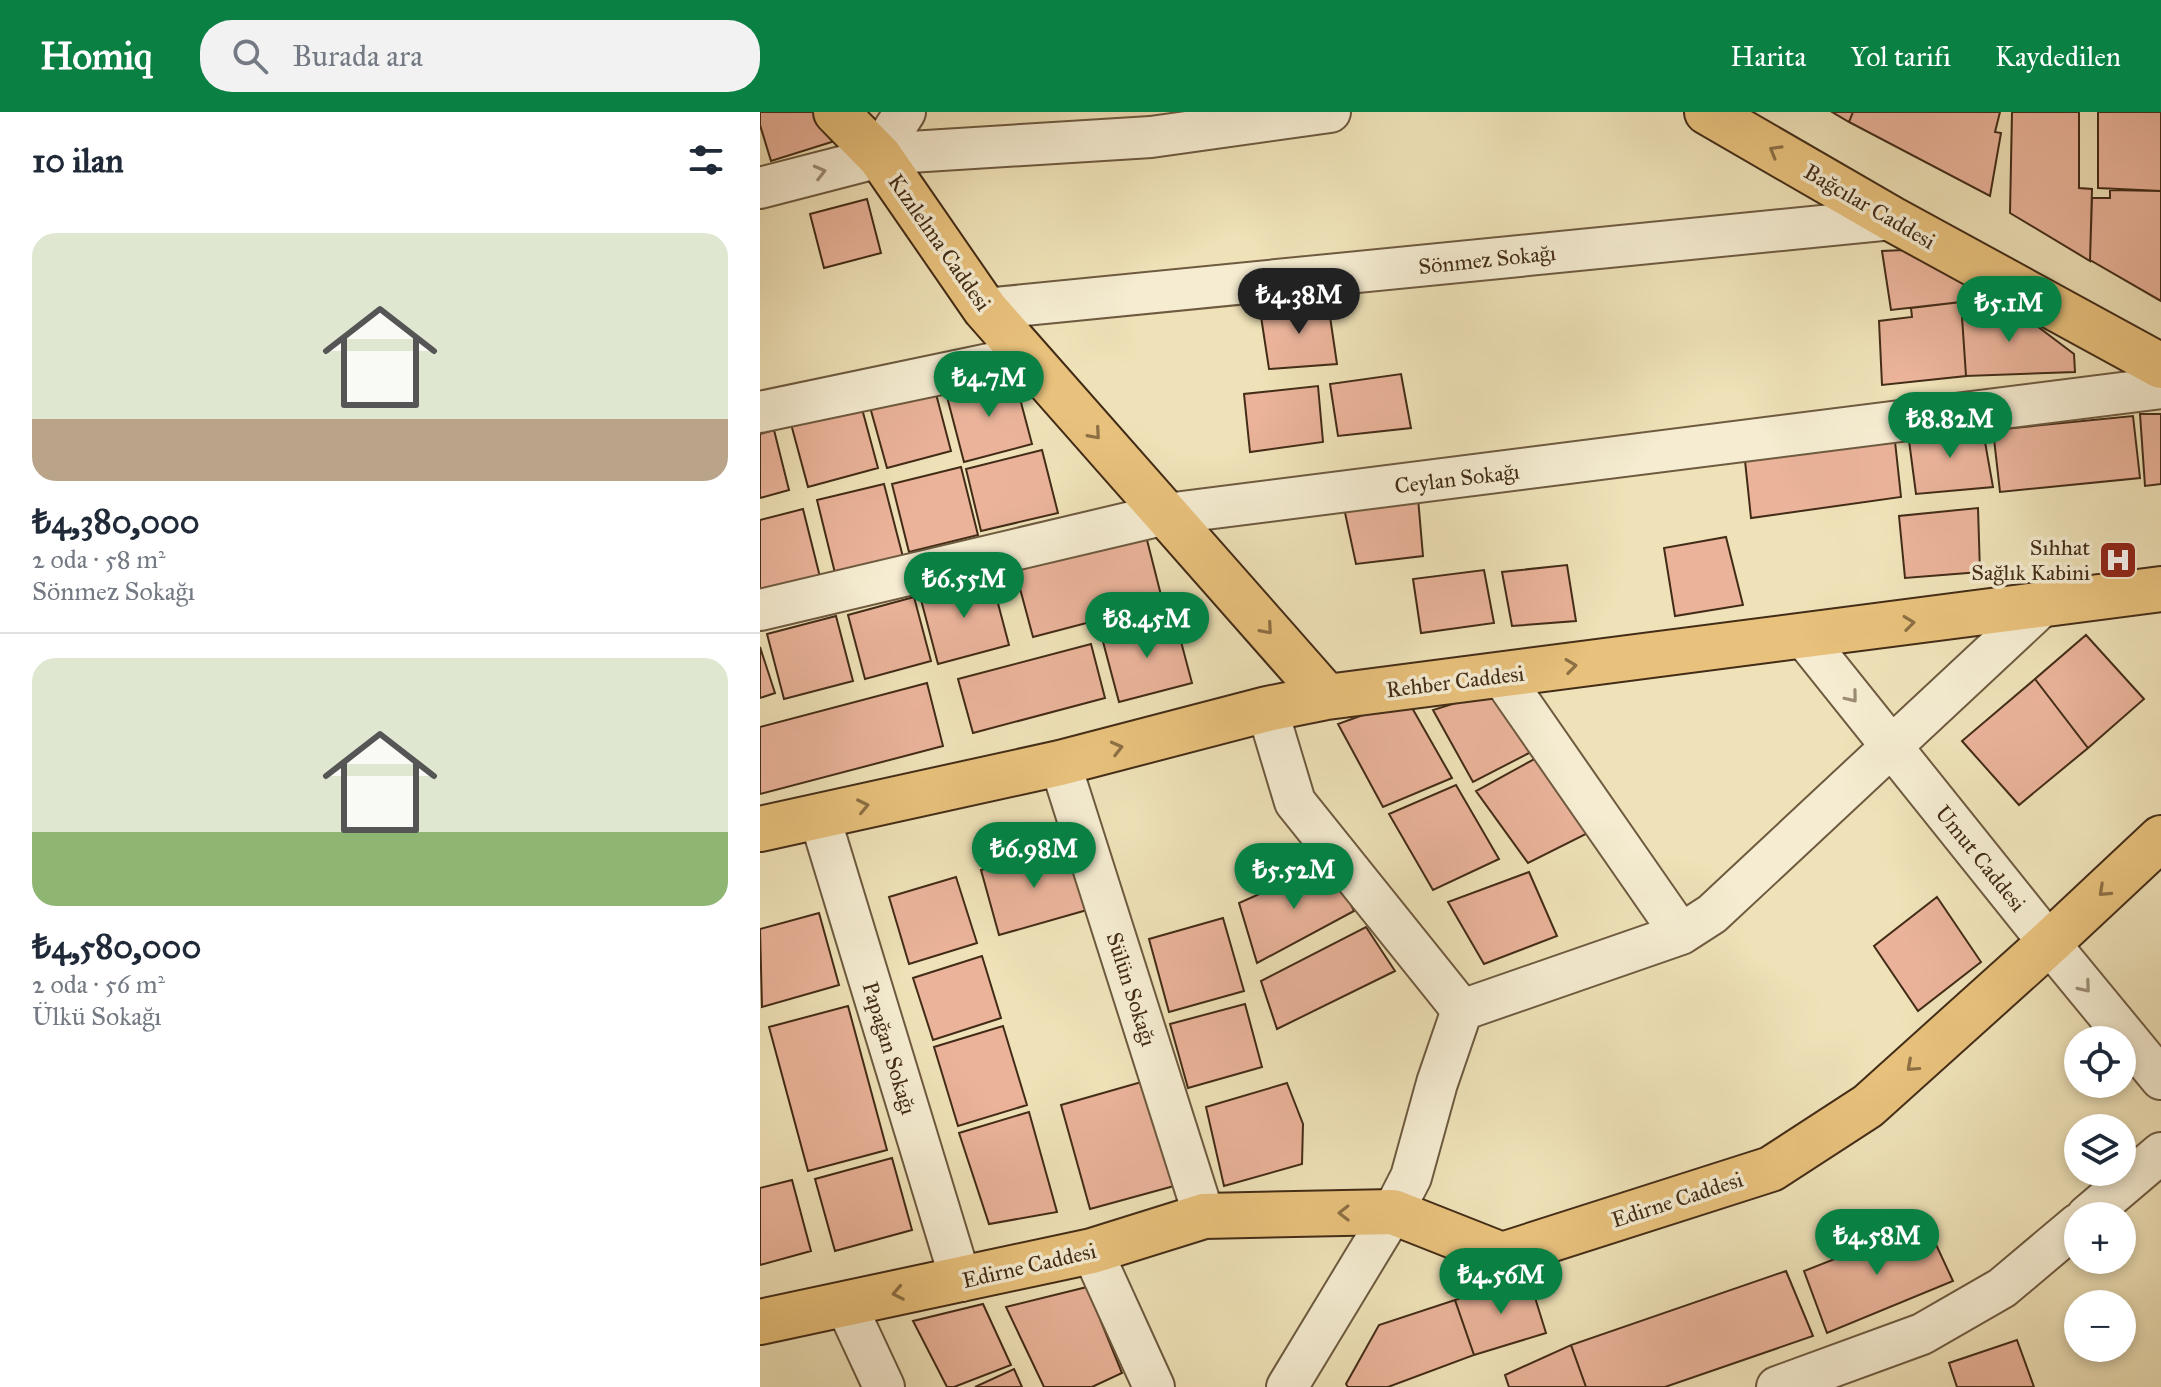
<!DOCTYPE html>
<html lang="tr">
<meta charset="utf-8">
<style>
:root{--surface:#fff;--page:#f2f2f3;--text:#1f2937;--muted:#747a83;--line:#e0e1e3;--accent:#0b8043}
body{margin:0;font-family:"IM FELL Great Primer",serif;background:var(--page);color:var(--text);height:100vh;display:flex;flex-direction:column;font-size:30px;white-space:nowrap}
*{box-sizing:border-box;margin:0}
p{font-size:26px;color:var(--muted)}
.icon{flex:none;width:44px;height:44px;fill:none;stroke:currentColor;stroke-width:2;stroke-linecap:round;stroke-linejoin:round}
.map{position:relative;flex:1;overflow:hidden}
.side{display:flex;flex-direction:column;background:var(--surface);width:760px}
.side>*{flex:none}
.fabs{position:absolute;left:1304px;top:914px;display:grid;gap:16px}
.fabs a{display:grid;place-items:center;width:72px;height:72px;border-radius:50%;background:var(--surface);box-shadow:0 4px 12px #0003;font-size:40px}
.price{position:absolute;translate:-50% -68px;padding:0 18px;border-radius:28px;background:var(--accent);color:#fff;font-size:26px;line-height:52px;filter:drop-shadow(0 2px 4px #0008)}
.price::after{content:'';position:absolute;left:50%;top:48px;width:24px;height:18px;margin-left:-12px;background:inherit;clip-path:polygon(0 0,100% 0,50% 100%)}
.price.current{background:#222;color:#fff}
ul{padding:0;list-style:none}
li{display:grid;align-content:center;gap:16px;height:424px;padding:0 32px}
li+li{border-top:2px solid var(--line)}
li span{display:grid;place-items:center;height:248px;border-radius:24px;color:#555}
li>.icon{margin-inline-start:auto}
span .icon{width:144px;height:144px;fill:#fffc;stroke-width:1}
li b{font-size:34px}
h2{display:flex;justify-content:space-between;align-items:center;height:96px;padding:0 32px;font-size:34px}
header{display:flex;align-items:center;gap:48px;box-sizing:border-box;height:112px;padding:0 40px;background:var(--accent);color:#fff}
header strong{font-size:38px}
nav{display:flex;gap:44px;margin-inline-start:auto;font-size:28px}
.search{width:560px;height:72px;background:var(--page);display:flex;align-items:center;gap:20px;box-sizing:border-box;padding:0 28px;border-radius:32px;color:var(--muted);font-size:30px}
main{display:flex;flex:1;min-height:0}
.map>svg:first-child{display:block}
</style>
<header>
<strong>Homiq</strong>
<div class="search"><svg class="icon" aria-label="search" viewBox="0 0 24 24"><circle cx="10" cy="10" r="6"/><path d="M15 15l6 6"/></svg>Burada ara</div>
<nav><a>Harita</a><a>Yol tarifi</a><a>Kaydedilen</a></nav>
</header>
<main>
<section class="side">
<h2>10 ilan<svg class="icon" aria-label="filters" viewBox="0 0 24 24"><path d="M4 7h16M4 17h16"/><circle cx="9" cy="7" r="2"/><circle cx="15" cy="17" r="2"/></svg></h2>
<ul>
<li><span style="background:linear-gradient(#dfe7d0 75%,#b9a48a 0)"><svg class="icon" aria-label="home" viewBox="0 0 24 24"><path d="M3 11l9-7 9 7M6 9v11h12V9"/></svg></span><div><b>₺4,380,000</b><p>2 oda · 58 m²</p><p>Sönmez Sokağı</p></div></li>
<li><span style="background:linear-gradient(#dfe7d0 70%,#8fb573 0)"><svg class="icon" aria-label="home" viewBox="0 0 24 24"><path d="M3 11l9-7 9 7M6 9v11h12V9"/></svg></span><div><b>₺4,580,000</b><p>2 oda · 56 m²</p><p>Ülkü Sokağı</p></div></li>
</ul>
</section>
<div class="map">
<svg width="1401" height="1275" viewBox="0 0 1401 1275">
<rect width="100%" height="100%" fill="#efe2b8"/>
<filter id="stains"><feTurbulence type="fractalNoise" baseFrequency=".0025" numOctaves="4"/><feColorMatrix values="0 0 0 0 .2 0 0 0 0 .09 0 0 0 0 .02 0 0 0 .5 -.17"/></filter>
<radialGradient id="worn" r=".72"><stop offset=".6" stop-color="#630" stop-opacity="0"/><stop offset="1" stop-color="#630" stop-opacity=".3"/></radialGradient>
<path fill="#eab39a" stroke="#432c17" stroke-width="2" d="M 0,0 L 53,0 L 78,28 L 11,49 L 0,13 Z
M 1072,0 L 1093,0 L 1089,10 Z
M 1093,0 L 1240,0 L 1235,20 L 1241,21 L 1230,84 L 1089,10 Z
M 1252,0 L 1319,0 L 1319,76 L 1332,77 L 1330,149 L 1250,101 Z
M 1338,0 L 1401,0 L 1401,79 L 1338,76 Z
M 1350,78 L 1401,79 L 1401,189 L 1330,148 L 1332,86 L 1350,86 Z
M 107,87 L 121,141 L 64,156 L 50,102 Z
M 1144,138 L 1233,181 L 1232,192 L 1201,190 L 1131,198 L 1122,139 Z
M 1201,190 L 1206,264 L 1122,273 L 1119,209 L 1152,205 L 1151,196 Z
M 1201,190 L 1249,193 L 1314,242 L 1315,260 L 1206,264 Z
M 568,191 L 577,252 L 509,257 L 500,198 Z
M 641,262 L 651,316 L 578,324 L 570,272 Z
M 254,264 L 272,332 L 204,350 L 186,281 Z
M 558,274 L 563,330 L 490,340 L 484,282 Z
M 175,278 L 191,339 L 127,356 L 110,295 Z
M 101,293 L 118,356 L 48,375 L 31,312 Z
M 1380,302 L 1401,302 L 1401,372 L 1385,374 Z
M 1373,304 L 1380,366 L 1240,380 L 1233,318 Z
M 1222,313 L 1233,375 L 1156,382 L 1148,321 Z
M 14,318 L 29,378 L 0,386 L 0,322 Z
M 1134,320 L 1141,385 L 991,406 L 984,339 Z
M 282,338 L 298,401 L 221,419 L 206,357 Z
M 201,355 L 218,423 L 149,440 L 132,372 Z
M 124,372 L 143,445 L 75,461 L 57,388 Z
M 658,386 L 663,444 L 596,452 L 584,396 Z
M 1218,396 L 1220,460 L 1145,466 L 1139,404 Z
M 43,397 L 60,465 L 0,480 L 0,408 Z
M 386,424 L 403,491 L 273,525 L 255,458 Z
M 966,425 L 983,493 L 915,504 L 904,436 Z
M 807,453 L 816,509 L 752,514 L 742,460 Z
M 724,458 L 734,511 L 661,521 L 653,467 Z
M 231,465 L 249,533 L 178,552 L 160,484 Z
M 154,485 L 171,549 L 105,567 L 88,503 Z
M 76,504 L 93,569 L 24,587 L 7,522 Z
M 415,507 L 432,571 L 359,590 L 342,526 Z
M 1326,523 L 1384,587 L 1328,636 L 1275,567 Z
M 331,532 L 345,586 L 213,621 L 198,567 Z
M 0,535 L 15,581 L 0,586 Z
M 1275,567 L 1328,636 L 1259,693 L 1202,629 Z
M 167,571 L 183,634 L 0,682 L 0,615 Z
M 734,579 L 771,640 L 713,670 L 673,598 Z
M 647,587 L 692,666 L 623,695 L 578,612 Z
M 778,645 L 832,719 L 768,751 L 716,679 Z
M 696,673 L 739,747 L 673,778 L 629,702 Z
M 308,733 L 327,798 L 239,823 L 221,758 Z
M 571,750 L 594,799 L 497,851 L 479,791 Z
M 769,760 L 797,824 L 724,852 L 688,790 Z
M 196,765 L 217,831 L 149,852 L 129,785 Z
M 1177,785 L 1221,850 L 1158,899 L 1114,834 Z
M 59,801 L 79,873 L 2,895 L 0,817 Z
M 463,806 L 484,879 L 409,900 L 389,827 Z
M 606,815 L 635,859 L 517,917 L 501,869 Z
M 222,844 L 241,906 L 173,928 L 153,866 Z
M 485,892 L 502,955 L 428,976 L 410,912 Z
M 88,894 L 127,1038 L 48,1059 L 9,915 Z
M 243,914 L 267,993 L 198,1014 L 174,935 Z
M 385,969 L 414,1074 L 330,1097 L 301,993 Z
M 527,971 L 543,1012 L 542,1052 L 464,1074 L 446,995 Z
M 269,1000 L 297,1100 L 229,1112 L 199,1021 Z
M 132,1046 L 152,1118 L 75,1139 L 55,1067 Z
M 32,1068 L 51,1139 L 0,1153 L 0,1076 Z
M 1166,1111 L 1193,1169 L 1067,1221 L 1044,1159 Z
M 1026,1159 L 1053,1224 L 905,1275 L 826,1275 L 811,1233 Z
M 768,1163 L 786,1221 L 714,1243 L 695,1188 Z
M 327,1175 L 362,1261 L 332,1275 L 284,1275 L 246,1195 Z
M 695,1188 L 714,1243 L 628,1275 L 588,1275 L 586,1272 L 619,1213 Z
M 223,1192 L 251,1253 L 194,1275 L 187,1275 L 153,1209 Z
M 1257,1228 L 1274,1275 L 1197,1275 L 1189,1251 Z
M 811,1233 L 826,1275 L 749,1275 L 745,1263 Z
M 254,1257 L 262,1275 L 215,1275 Z"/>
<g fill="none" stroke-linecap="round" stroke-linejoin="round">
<defs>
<path id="minor" d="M 118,42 L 391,25 L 570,0
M 118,42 L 145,0
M 0,76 L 120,45
M 225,197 L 1132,107
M 0,300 L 267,244
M 0,498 L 406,402 L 1401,276
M 1043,524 L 1289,831 L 1401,967
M 741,563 L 921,822
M 507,597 L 535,690 L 702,898 L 677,971 L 651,1065 L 633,1100 L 527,1275
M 300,651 L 444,1104
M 59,703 L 201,1169
M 702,898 L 921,822 L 952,802 L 1283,493
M 1327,1104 L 1401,1041
M 332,1139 L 394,1275
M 85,1191 L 124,1275
M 1017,1275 L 1162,1222 L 1242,1176 L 1318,1112"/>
<path id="major" d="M 76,0 L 120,45 L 225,197 L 567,585
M 947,0 L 1132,107 L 1401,254
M 0,717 L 300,651 L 507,597 L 567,585 L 1401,477
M 0,1210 L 332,1139 L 444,1104 L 633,1100 L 742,1143 L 1011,1057 L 1108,994 L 1289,831 L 1401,726"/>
</defs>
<use href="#minor" stroke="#6e5a3f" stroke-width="44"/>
<use href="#major" stroke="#432c17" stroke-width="48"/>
<use href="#minor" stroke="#f5ecd1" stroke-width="40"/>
<use href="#major" stroke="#e8c17c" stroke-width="44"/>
</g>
<defs><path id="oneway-chevron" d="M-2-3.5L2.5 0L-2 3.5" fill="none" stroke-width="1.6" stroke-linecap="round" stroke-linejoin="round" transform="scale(2)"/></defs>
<g stroke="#8d6f44">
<use href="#oneway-chevron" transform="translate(1015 39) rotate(-150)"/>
<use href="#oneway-chevron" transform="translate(335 322) rotate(49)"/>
<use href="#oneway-chevron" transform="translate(1149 511) rotate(-7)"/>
<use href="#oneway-chevron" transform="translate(507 517) rotate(49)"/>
<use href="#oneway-chevron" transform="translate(811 554) rotate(-7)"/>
<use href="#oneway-chevron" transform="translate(357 636) rotate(-14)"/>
<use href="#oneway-chevron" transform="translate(103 694) rotate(-12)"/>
<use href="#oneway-chevron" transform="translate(1344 779) rotate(137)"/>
<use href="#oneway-chevron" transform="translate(1152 954) rotate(138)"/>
<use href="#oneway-chevron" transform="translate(584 1101) rotate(179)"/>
<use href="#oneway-chevron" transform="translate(138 1181) rotate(169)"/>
</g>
<g stroke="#9c8c74">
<use href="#oneway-chevron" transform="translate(60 60) rotate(-14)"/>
<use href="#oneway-chevron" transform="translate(1092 585) rotate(51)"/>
<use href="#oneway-chevron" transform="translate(1325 875) rotate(50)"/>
</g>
<defs>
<symbol id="hospital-square" viewBox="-11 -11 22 22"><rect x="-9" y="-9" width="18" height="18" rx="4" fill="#8f2418" stroke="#f5ecd1"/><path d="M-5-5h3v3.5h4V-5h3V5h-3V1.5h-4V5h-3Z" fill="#fff"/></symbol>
</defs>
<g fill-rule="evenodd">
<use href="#hospital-square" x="1336" y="426" width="44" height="44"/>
</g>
<g text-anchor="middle" stroke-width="7" stroke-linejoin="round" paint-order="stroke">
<g font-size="22" fill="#432c17" stroke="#f5ecd1">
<text transform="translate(1110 94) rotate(30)" y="8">Bağcılar Caddesi</text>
<text transform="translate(180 130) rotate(55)" y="8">Kızılelma Caddesi</text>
<text transform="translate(727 147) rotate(-6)" y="8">Sönmez Sokağı</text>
<text transform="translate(697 366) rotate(-7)" y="8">Ceylan Sokağı</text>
<text transform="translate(695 569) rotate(-7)" y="8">Rehber Caddesi</text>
<text transform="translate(1221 746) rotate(51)" y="8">Umut Caddesi</text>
<text transform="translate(372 877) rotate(72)" y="8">Sülün Sokağı</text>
<text transform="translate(130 936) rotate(73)" y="8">Papağan Sokağı</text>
<text transform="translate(917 1087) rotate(-18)" y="8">Edirne Caddesi</text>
<text transform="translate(269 1153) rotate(-13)" y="8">Edirne Caddesi</text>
</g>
<g font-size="22" fill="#432c17" stroke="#f5ecd1" text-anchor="end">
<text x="1330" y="443">Sıhhat<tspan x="1330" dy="25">Sağlık Kabini</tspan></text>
</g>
</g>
<rect width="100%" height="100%" filter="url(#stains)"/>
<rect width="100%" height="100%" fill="url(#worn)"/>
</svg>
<div class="fabs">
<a><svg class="icon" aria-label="locate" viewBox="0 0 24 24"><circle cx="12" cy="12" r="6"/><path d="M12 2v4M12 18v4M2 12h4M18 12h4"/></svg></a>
<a><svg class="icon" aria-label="layers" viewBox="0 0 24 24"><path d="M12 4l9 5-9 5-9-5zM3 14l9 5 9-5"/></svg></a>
<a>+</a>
<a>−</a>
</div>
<b class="price current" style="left:539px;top:224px">₺4.38M</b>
<b class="price" style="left:1249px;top:232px">₺5.1M</b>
<b class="price" style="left:229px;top:307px">₺4.7M</b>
<b class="price" style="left:1190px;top:348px">₺8.82M</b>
<b class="price" style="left:204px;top:508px">₺6.55M</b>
<b class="price" style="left:387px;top:548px">₺8.45M</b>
<b class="price" style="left:274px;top:778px">₺6.98M</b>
<b class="price" style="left:534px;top:799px">₺5.52M</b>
<b class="price" style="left:1117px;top:1165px">₺4.58M</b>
<b class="price" style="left:741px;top:1204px">₺4.56M</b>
</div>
</main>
